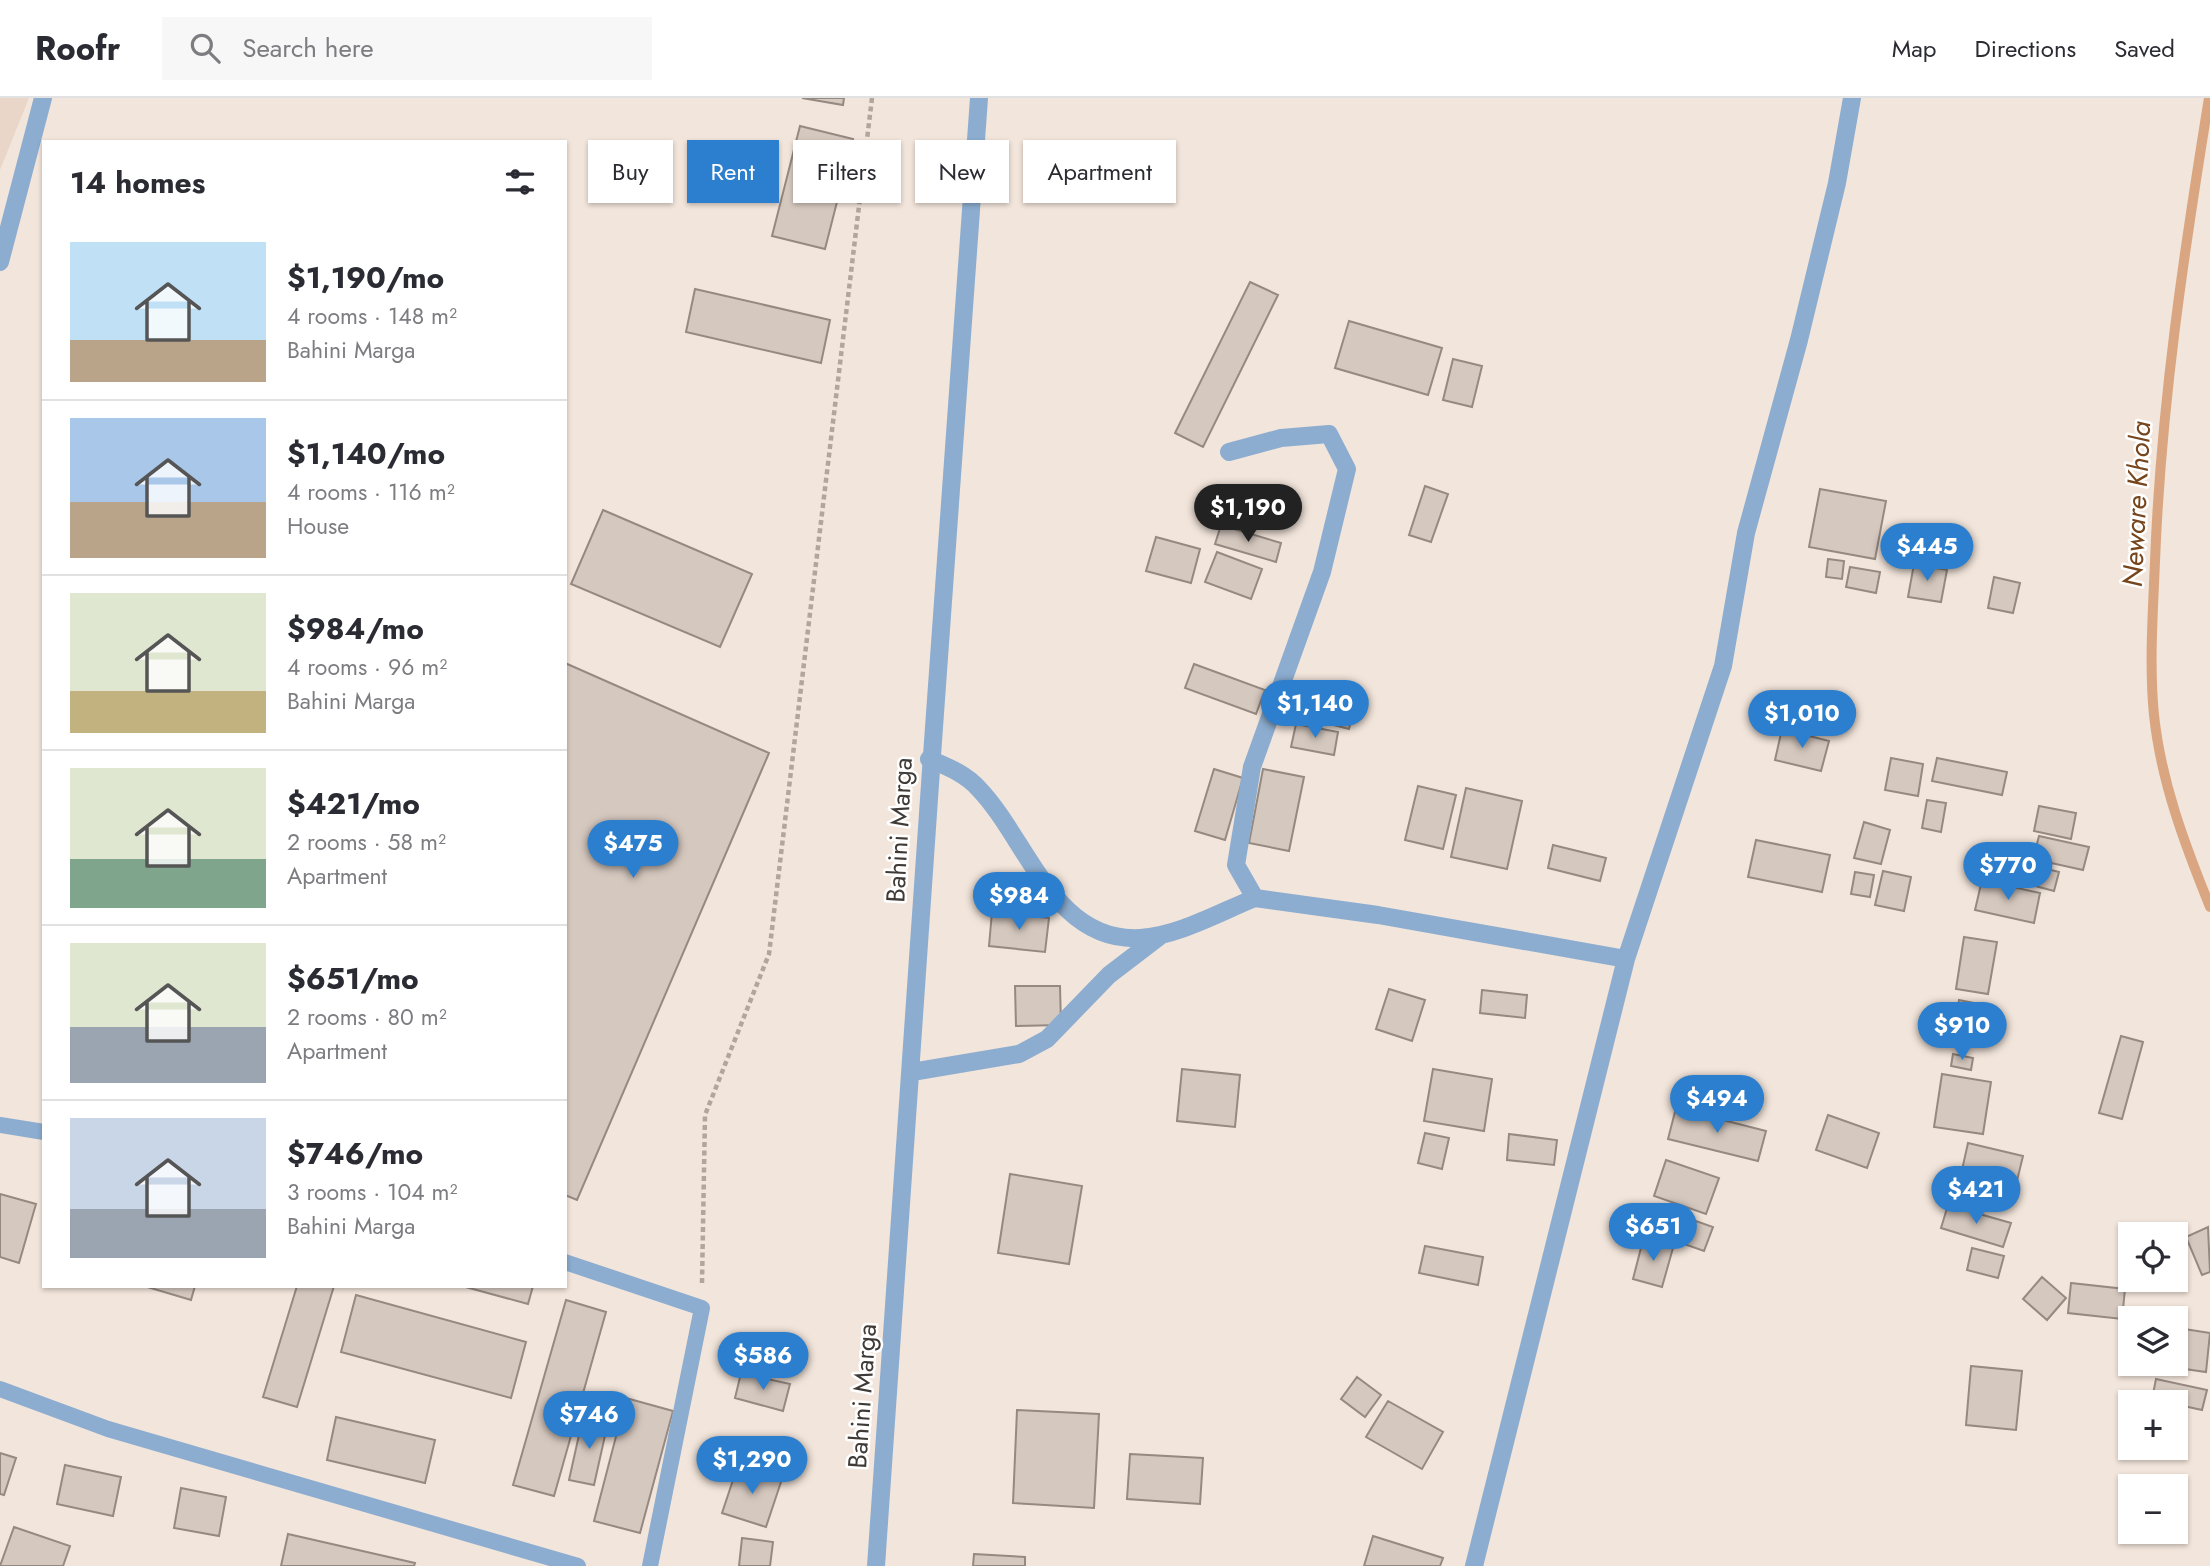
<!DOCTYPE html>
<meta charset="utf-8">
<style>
:root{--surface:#fff;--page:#f7f7f7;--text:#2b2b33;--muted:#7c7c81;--line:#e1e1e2;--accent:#2b7fce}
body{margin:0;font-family:Jost,sans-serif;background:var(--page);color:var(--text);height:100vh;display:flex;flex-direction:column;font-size:26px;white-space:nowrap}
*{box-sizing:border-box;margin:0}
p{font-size:23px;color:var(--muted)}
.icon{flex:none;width:38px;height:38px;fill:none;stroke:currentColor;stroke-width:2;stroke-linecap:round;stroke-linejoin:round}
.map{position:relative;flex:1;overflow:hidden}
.side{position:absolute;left:42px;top:42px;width:525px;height:1148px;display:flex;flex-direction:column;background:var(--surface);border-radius:0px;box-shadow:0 2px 5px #0004}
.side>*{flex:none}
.top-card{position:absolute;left:588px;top:42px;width:665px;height:63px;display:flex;gap:14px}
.controls{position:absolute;left:2118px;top:1124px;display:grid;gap:14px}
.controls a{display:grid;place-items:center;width:70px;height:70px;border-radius:0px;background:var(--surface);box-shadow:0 2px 5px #0004;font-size:35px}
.price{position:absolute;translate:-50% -60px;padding:0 16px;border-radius:24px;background:var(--accent);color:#fff;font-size:23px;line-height:46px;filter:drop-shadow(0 2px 4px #0008)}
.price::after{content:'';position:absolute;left:50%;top:42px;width:21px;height:16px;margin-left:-10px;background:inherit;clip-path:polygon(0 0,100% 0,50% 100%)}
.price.active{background:#222;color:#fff}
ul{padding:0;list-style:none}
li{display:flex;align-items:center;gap:21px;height:175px;padding:0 28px}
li+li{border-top:2px solid var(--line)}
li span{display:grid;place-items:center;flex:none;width:196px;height:140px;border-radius:0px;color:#555}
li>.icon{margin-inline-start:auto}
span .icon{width:84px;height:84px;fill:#fffc;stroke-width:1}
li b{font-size:30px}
h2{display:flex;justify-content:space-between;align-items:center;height:84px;padding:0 28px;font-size:30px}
.pill{padding:0 24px;border-radius:0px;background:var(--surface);box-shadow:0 2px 5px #0004;font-size:24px;line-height:63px}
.pill.active{background:var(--accent);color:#fff}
header{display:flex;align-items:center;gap:42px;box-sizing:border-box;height:98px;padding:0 35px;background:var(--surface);border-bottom:2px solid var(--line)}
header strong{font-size:33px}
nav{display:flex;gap:38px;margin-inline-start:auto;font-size:24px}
.search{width:490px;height:63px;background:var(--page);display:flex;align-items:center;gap:18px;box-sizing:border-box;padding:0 24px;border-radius:0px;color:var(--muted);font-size:26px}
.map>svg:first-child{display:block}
</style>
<header>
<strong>Roofr</strong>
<div class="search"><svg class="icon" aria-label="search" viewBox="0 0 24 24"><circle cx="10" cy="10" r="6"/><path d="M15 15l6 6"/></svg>Search here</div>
<nav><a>Map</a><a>Directions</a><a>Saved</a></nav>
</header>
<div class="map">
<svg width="2210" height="1468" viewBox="0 0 2210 1468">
<rect width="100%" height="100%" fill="#f2e5db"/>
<path fill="#ead6c9" d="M 0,0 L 29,0 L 0,72 Z"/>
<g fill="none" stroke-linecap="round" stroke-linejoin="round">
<path stroke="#d9a681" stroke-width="10" d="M 2209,0 C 2184,154 2161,307 2155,463 C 2153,514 2149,566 2154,617 C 2161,684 2185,747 2210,809"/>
</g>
<path fill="#d5c8bf" stroke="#958981" stroke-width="2" d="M 802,0 L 844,0 L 843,7 Z
M 800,28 L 853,41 L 825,151 L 772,138 Z
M 1250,184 L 1278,197 L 1203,349 L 1175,335 Z
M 695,191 L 830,222 L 821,265 L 686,234 Z
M 1349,223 L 1442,250 L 1428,297 L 1335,270 Z
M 1453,261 L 1482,268 L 1472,309 L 1443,302 Z
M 1425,388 L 1448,396 L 1431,444 L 1409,437 Z
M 1820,391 L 1886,403 L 1875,461 L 1809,449 Z
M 603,412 L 752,476 L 720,549 L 571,486 Z
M 1221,427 L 1281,445 L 1276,464 L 1215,446 Z
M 1156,439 L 1200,451 L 1191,485 L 1146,473 Z
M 1217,454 L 1262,471 L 1251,501 L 1205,484 Z
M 1828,461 L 1844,463 L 1842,481 L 1826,479 Z
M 1914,466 L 1947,472 L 1941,504 L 1908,499 Z
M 1850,469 L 1880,474 L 1876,495 L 1846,489 Z
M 1994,479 L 2020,485 L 2013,515 L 1988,510 Z
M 565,565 L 769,655 L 577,1102 L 565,1097 Z
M 1194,566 L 1265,592 L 1256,616 L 1185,590 Z
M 1309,596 L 1355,608 L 1349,631 L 1303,619 Z
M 1296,626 L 1338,634 L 1334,657 L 1291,649 Z
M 1782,631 L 1829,643 L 1821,673 L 1775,662 Z
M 1891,660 L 1923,666 L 1918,698 L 1885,692 Z
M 1937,660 L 2007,674 L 2002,697 L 1932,683 Z
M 1214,671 L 1243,680 L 1225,742 L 1195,733 Z
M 1263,671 L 1304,679 L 1289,753 L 1249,745 Z
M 1418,688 L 1456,697 L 1443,751 L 1405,742 Z
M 1466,690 L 1522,703 L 1507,771 L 1451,759 Z
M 1927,702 L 1946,705 L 1941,734 L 1922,730 Z
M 2039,708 L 2076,715 L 2071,741 L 2034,733 Z
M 1864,724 L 1890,732 L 1881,766 L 1854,760 Z
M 2039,738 L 2089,749 L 2083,772 L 2033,761 Z
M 1756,742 L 1830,757 L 1822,794 L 1748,779 Z
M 1553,747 L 1606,760 L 1600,783 L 1548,770 Z
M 1995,758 L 2059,774 L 2054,793 L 1990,776 Z
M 1883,773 L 1911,779 L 1904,813 L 1875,807 Z
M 1855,774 L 1874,777 L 1870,799 L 1851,796 Z
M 1982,782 L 2040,795 L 2034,825 L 1975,812 Z
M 992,814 L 1049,820 L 1045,854 L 989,848 Z
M 1964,839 L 1997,844 L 1988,896 L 1956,891 Z
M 1015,888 L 1060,888 L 1061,927 L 1016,928 Z
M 1389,891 L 1425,902 L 1412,943 L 1376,931 Z
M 1482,892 L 1527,897 L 1525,920 L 1480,915 Z
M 1959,902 L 1989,908 L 1985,928 L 1956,922 Z
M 2121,938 L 2143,944 L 2122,1021 L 2099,1015 Z
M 1953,956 L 1973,960 L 1971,972 L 1951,968 Z
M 1182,971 L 1240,977 L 1235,1029 L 1177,1023 Z
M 1433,971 L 1492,981 L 1484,1033 L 1424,1023 Z
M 1942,976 L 1991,984 L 1983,1036 L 1934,1029 Z
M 1676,1010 L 1766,1033 L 1758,1063 L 1668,1041 Z
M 1828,1017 L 1879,1035 L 1867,1070 L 1816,1052 Z
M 1425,1035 L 1449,1040 L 1442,1071 L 1418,1065 Z
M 1509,1036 L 1557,1042 L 1554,1067 L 1507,1062 Z
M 1968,1045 L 2023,1058 L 2012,1103 L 1958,1090 Z
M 1666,1062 L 1719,1080 L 1706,1116 L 1654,1098 Z
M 1010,1076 L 1082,1088 L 1069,1166 L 998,1155 Z
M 0,1096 L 36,1106 L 19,1165 L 0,1159 Z
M 1948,1107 L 2011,1125 L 2003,1149 L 1941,1130 Z
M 1659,1110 L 1713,1129 L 1704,1153 L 1650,1134 Z
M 2208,1129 L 2210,1174 L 2202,1177 L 2186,1139 Z
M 1643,1142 L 1673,1150 L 1662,1189 L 1633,1181 Z
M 1425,1148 L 1483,1159 L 1478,1187 L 1419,1175 Z
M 1972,1150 L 2004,1158 L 1998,1180 L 1967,1172 Z
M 2042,1179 L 2066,1200 L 2047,1222 L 2023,1201 Z
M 2071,1185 L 2125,1191 L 2122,1221 L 2068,1215 Z
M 144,1188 L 195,1188 L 191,1202 Z
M 297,1188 L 334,1188 L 297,1309 L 263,1299 Z
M 462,1188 L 533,1188 L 528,1206 Z
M 356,1197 L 526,1244 L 511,1300 L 341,1254 Z
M 566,1202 L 606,1214 L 554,1398 L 513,1387 Z
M 2178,1230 L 2210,1235 L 2206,1274 L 2171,1269 L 2175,1265 Z
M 1971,1268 L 2022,1273 L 2016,1332 L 1966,1327 Z
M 741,1275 L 790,1286 L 783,1313 L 735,1300 Z
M 1357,1279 L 1381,1297 L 1365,1319 L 1341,1301 Z
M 2156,1281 L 2207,1292 L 2202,1312 L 2152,1301 Z
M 626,1300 L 673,1313 L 640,1435 L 594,1423 Z
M 1388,1303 L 1443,1334 L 1422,1371 L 1366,1339 Z
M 1017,1312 L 1099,1316 L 1094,1410 L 1013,1405 Z
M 336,1319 L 435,1342 L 425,1385 L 327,1362 Z
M 583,1319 L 608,1324 L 594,1387 L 569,1382 Z
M 0,1355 L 16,1360 L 4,1397 L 0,1396 Z
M 1130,1356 L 1203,1360 L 1200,1406 L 1127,1401 Z
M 65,1367 L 121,1379 L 113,1418 L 57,1406 Z
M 738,1367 L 782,1381 L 766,1429 L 722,1415 Z
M 181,1390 L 226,1399 L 219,1438 L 174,1430 Z
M 14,1429 L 70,1448 L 63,1468 L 0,1468 Z
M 288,1436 L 415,1465 L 414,1468 L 281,1468 Z
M 1373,1438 L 1443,1460 L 1440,1468 L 1364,1468 Z
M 742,1440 L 773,1444 L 770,1468 L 739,1468 Z
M 974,1456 L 1025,1459 L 1025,1468 L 973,1468 Z"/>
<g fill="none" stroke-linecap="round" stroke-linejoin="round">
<path stroke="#b0a69e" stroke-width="4.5" stroke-dasharray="5 3.5" stroke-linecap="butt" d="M 702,1185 L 705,1017 L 769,856 L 872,0"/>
<path stroke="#8cadd0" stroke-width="16" d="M 0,1027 L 44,1034
M 565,1164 L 702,1210 L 650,1468
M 0,1291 L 108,1331 L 578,1468"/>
<path stroke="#8cadd0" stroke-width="18" d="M 0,164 L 43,0
M 1229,354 L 1281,340 L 1329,336 L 1347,371 L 1322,474 L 1252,669 L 1236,767 L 1255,800 L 1378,817 L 1626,861
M 929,661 C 948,669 966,676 979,691 C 1027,741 1054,845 1140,840 C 1178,838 1220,814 1255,800
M 912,974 L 1019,956 L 1047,941 L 1109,877 L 1160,838
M 1474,1468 L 1626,861 L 1723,568 L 1746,435 L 1799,242 L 1837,85 L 1852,0"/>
<path stroke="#8cadd0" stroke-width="18" d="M 876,1468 C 911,979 942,489 979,0"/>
</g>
<g text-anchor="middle" stroke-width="5" stroke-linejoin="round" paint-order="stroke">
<g font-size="26" fill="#3f3a36" stroke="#fff">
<text transform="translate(899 732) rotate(-87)" y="9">Bahini Marga</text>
<text transform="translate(862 1298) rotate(-86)" y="9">Bahini Marga</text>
</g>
<g font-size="28" font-style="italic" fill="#77451c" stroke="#fff">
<text transform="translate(2136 406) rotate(-87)" y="10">Neware Khola</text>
</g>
</g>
</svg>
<div class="controls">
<a><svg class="icon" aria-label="locate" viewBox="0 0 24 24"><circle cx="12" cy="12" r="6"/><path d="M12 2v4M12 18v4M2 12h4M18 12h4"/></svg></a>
<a><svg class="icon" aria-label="layers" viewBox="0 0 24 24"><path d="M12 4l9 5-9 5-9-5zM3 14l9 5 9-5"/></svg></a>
<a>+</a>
<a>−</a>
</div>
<b class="price active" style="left:1248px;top:446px">$1,190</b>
<b class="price" style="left:1927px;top:485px">$445</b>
<b class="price" style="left:1315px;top:642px">$1,140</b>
<b class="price" style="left:1802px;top:652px">$1,010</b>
<b class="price" style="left:633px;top:782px">$475</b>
<b class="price" style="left:2008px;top:804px">$770</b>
<b class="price" style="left:1019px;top:834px">$984</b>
<b class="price" style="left:1962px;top:964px">$910</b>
<b class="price" style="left:1717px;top:1037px">$494</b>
<b class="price" style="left:1976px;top:1128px">$421</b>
<b class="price" style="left:1653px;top:1165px">$651</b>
<b class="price" style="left:763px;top:1294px">$586</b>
<b class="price" style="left:589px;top:1353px">$746</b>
<b class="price" style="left:752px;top:1398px">$1,290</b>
<div class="top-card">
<a class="pill">Buy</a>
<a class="pill active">Rent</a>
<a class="pill">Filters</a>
<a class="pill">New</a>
<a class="pill">Apartment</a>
</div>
<section class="side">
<h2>14 homes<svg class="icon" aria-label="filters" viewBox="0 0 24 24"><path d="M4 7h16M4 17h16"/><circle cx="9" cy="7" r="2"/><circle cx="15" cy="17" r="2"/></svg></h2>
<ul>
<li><span style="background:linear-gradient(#bfe0f5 70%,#b9a48a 0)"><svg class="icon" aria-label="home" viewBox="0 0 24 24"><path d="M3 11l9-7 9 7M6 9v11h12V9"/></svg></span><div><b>$1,190/mo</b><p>4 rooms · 148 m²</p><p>Bahini Marga</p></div></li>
<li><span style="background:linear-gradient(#a9c7e8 60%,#b9a48a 0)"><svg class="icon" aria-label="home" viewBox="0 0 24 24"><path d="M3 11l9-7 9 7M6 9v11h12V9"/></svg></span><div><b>$1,140/mo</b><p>4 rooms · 116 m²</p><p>House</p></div></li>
<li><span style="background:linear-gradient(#dfe7d0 70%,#c2b280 0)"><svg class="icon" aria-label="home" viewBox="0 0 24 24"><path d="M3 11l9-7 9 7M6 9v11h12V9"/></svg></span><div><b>$984/mo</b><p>4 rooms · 96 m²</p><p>Bahini Marga</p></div></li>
<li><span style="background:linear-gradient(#dfe7d0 65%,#7fa58c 0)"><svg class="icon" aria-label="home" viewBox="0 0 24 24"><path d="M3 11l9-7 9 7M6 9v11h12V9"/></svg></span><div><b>$421/mo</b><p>2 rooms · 58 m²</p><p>Apartment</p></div></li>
<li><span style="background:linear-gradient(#dfe7d0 60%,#9aa5b1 0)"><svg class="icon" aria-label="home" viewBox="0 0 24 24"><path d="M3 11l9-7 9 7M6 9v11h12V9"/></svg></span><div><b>$651/mo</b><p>2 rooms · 80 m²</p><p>Apartment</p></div></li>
<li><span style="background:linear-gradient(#c9d6e8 65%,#9aa5b1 0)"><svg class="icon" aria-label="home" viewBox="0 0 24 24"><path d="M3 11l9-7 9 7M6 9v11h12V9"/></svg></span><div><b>$746/mo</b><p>3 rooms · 104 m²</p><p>Bahini Marga</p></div></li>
</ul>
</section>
</div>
